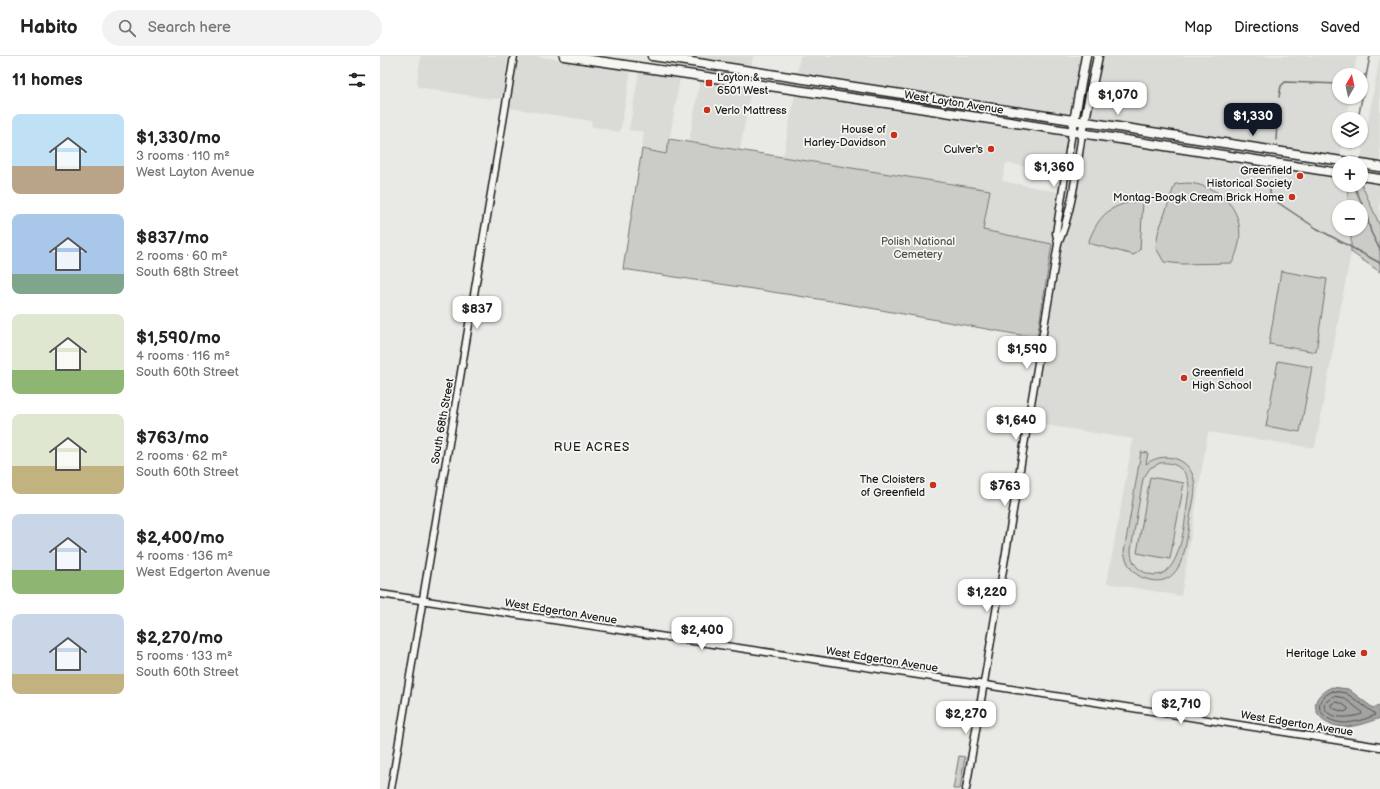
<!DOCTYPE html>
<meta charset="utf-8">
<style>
:root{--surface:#fff;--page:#f2f2f2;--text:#222;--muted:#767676;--line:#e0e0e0;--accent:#111827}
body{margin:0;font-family:"Balsamiq Sans",sans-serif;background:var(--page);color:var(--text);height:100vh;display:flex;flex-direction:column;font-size:15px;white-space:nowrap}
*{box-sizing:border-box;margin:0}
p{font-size:13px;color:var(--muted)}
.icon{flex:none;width:22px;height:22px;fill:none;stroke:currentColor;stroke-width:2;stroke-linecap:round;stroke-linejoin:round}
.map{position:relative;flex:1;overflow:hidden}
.drawer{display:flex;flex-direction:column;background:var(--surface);width:380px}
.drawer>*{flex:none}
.needle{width:26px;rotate:9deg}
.controls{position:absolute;left:952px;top:12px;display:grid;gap:8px}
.controls a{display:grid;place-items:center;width:36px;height:36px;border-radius:50%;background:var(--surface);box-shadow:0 1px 3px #0004;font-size:20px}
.price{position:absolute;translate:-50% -34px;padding:0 9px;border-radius:8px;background:#fff;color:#222;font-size:13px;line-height:26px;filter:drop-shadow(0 1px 2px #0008)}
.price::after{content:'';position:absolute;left:50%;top:24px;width:12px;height:9px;margin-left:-6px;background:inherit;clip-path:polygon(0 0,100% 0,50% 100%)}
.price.current{background:var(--accent);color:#fff}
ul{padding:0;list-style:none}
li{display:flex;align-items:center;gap:12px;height:100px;padding:0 12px}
li span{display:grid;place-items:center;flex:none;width:112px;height:80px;border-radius:8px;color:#555}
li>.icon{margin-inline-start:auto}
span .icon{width:48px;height:48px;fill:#fffc;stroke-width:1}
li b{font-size:17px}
h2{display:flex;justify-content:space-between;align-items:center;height:48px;padding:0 12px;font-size:17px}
header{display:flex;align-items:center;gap:24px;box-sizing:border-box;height:56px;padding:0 20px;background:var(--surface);border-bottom:1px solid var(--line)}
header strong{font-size:19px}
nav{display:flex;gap:22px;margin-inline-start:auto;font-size:14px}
.search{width:280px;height:36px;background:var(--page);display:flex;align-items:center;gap:10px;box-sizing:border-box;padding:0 14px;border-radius:22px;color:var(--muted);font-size:15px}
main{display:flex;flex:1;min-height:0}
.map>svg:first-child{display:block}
</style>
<header>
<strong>Habito</strong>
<div class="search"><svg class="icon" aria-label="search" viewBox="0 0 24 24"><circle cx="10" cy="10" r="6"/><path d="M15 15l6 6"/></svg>Search here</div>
<nav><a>Map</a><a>Directions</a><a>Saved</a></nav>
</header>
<main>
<section class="drawer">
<h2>11 homes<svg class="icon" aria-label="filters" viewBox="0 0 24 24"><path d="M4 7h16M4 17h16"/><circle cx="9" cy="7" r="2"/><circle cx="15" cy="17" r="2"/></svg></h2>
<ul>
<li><span style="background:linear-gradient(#bfe0f5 65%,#b9a48a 0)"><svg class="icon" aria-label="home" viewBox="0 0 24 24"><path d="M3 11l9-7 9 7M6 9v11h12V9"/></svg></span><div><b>$1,330/mo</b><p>3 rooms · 110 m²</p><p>West Layton Avenue</p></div></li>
<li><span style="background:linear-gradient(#a9c7e8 75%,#7fa58c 0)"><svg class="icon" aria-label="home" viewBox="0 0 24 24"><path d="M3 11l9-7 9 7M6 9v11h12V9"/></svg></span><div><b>$837/mo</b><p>2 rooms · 60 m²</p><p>South 68th Street</p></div></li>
<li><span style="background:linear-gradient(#dfe7d0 70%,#8fb573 0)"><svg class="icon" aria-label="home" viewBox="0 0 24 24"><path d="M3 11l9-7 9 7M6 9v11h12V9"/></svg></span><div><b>$1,590/mo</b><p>4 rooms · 116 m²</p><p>South 60th Street</p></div></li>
<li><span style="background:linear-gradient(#dfe7d0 65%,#c2b280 0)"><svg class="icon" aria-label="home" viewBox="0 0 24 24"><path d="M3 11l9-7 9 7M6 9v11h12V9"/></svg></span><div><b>$763/mo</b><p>2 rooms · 62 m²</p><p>South 60th Street</p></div></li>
<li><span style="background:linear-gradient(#c9d6e8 70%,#8fb573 0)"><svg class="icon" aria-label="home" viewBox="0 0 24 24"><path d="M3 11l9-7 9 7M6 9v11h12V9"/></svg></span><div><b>$2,400/mo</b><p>4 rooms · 136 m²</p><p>West Edgerton Avenue</p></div></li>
<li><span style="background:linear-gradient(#c9d6e8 75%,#c2b280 0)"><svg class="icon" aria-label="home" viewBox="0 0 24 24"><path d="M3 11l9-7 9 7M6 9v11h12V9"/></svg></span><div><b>$2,270/mo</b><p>5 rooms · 133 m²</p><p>South 60th Street</p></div></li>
</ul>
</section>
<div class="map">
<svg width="1000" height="733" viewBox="0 0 1000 733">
<rect width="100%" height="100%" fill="#e9e9e5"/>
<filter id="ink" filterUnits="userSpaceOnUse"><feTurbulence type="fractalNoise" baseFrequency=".025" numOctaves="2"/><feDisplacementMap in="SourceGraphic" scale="8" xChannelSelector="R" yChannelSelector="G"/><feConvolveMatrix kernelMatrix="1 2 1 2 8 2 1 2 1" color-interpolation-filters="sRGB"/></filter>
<g filter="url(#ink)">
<path fill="#dadad6" d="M 41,0 L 128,0 L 122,41 L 118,43 L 105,42 L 38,31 L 37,25 Z
M 141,0 L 155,0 L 251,14 L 240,76 L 211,70 L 212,65 L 130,52 L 138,6 Z
M 295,0 L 373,0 L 371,11 Z
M 420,0 L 702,0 L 691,54 L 687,57 L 417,18 Z
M 721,0 L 977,0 L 973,19 L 959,19 L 959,41 L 970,41 L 966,63 L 959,63 L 959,85 L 963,85 L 960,100 L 713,62 L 710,56 Z
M 1000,0 L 1000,107 L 981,103 Z
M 259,16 L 300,22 L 287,98 L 262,93 L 264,76 L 249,74 Z
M 320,24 L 371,32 L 360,94 L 309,87 Z
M 415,38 L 685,79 L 687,86 L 682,117 L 626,107 L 622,125 L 678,136 L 672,188 L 603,174 L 610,134 L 403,101 Z
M 711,82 L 956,121 L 959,122 L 959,129 L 967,129 L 969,151 L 959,151 L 959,173 L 971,173 L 971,196 L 935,392 L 828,376 L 801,540 L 727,527 L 753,383 L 653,367 L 680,206 L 703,87 L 706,83 Z
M 981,126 L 1000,128 L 1000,170 L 981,127 Z"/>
<path fill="#cbcbc7" stroke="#747472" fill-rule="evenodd" d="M 289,83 L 610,134 L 603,174 L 672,188 L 657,282 L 451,245 L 243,213 L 262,93 L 286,98 Z
M 809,127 C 852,132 872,169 852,207 L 801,208 L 784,206 L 776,192 L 778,177 L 795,128 Z
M 981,127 L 1000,170 L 1000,216 L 971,196 L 971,173 L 981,173 L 981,151 L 969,151 L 967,129 L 981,129 Z
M 763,145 L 760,193 L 754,199 L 708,187 C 719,158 731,147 763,145 Z
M 901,215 L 947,223 L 936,296 L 889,288 Z
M 898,305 L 932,311 L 920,376 L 886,370 Z
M 761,396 L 768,397 L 766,408 C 783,395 809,401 814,423 C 817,435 812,450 810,462 C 806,486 804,535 766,523 C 753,519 747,509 744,496 ZM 780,407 C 798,405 810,417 809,435 C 805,457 803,535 764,516 C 755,512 751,503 751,494 L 763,423 L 770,412 Z
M 770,421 L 804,427 L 790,503 L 757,497 Z
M 579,700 L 585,701 L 580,733 L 573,733 Z"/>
<path fill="#a3a3a1" stroke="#6d6d6c" d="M 952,631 L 968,633 L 993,652 L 1000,649 L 1000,662 C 989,666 975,671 964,671 C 937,669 922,644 952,631 Z"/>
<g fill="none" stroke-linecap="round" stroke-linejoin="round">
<path stroke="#525251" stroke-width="1" d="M 953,635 L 966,637 L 994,657 L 995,659 C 987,663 973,667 964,667 C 942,666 927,646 953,635 Z
M 954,640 L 964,642 L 981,655 L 982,658 C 972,662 944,665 944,648 Z
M 955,646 L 961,647 L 968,652 L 968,654 L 964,656 L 952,652 L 951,649 Z"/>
<path stroke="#6d6d6c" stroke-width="1.5" d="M 981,22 L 986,18
M 899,41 L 901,30 L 905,26 L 959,28
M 978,63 L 990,0
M 896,84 L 898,49
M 972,92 L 974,85
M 890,126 L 890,138 L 897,146 L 936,172 L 1000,207
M 975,132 L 986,157 L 991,176 L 1000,194"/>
<defs>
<path id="minor" d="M 678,187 L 676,177 L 692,76
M 0,538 L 612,630 L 1000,691
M 11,733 L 134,0
M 586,733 L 678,188 C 693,153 696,115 702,78"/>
<path id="major" d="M 184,0 L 526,50 L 959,117
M 272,0 L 975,107
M 692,76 L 706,0
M 702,78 L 718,0
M 981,108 L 1000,111
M 981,120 L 1000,123"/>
</defs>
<use href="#minor" stroke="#1c1c1c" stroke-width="9"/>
<use href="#major" stroke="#1c1c1c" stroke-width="11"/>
<use href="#minor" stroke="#f6f6f2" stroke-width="6"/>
<use href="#major" stroke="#f6f6f2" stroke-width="8"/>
</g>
</g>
<g fill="#c8321e" stroke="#f6f6f2" stroke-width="1.5">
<rect x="325" y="23" width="8" height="8" rx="2"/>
<circle cx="327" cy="54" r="4"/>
<circle cx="514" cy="79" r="4"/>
<circle cx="611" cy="93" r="4"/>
<circle cx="920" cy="120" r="4"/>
<circle cx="912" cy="141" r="4"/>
<circle cx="804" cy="322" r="4"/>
<circle cx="553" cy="429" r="4"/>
<circle cx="984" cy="597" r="4"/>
</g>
<g text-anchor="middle" stroke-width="3.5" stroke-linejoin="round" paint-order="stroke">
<g font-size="11" fill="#1c1c1c" stroke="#f6f6f2" text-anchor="end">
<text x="337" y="25" text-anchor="start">Layton &amp;<tspan x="337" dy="13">6501 West</tspan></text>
<text x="335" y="58" text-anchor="start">Verlo Mattress</text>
<text x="506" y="77">House of<tspan x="506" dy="13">Harley-Davidson</tspan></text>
<text x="603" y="97">Culver's</text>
<text x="912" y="118">Greenfield<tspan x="912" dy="13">Historical Society</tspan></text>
<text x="904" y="145">Montag-Boogk Cream Brick Home</text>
<text x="812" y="320" text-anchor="start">Greenfield<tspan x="812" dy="13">High School</tspan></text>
<text x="545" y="427">The Cloisters<tspan x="545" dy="13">of Greenfield</tspan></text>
<text x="976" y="601">Heritage Lake</text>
</g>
<g font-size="11" fill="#1c1c1c" stroke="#f6f6f2">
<text transform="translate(574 46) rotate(9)" y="4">West Layton Avenue</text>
<text transform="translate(62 365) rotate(-80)" y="4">South 68th Street</text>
<text transform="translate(181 555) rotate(9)" y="4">West Edgerton Avenue</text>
<text transform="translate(502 603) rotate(9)" y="4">West Edgerton Avenue</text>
<text transform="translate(917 667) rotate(9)" y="4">West Edgerton Avenue</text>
</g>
<g font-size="11" fill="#51514f" stroke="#f6f6f2">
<text x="538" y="189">Polish National<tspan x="538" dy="13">Cemetery</tspan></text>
</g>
<g font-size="12" letter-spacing="1" fill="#1c1c1c" stroke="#f6f6f2">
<text x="212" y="395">RUE ACRES</text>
</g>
</g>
</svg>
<div class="controls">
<a><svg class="needle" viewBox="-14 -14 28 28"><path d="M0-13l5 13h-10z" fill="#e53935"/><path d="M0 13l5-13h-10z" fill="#767676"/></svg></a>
<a><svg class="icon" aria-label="layers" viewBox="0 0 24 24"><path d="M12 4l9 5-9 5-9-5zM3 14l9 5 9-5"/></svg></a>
<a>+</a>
<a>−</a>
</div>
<b class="price" style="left:738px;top:60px">$1,070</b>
<b class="price current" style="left:873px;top:81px">$1,330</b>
<b class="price" style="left:674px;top:132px">$1,360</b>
<b class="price" style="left:97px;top:274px">$837</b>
<b class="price" style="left:647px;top:314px">$1,590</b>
<b class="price" style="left:636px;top:385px">$1,640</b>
<b class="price" style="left:625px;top:451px">$763</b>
<b class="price" style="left:607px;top:557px">$1,220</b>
<b class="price" style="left:322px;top:595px">$2,400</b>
<b class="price" style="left:801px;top:669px">$2,710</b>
<b class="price" style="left:586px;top:679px">$2,270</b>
</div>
</main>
